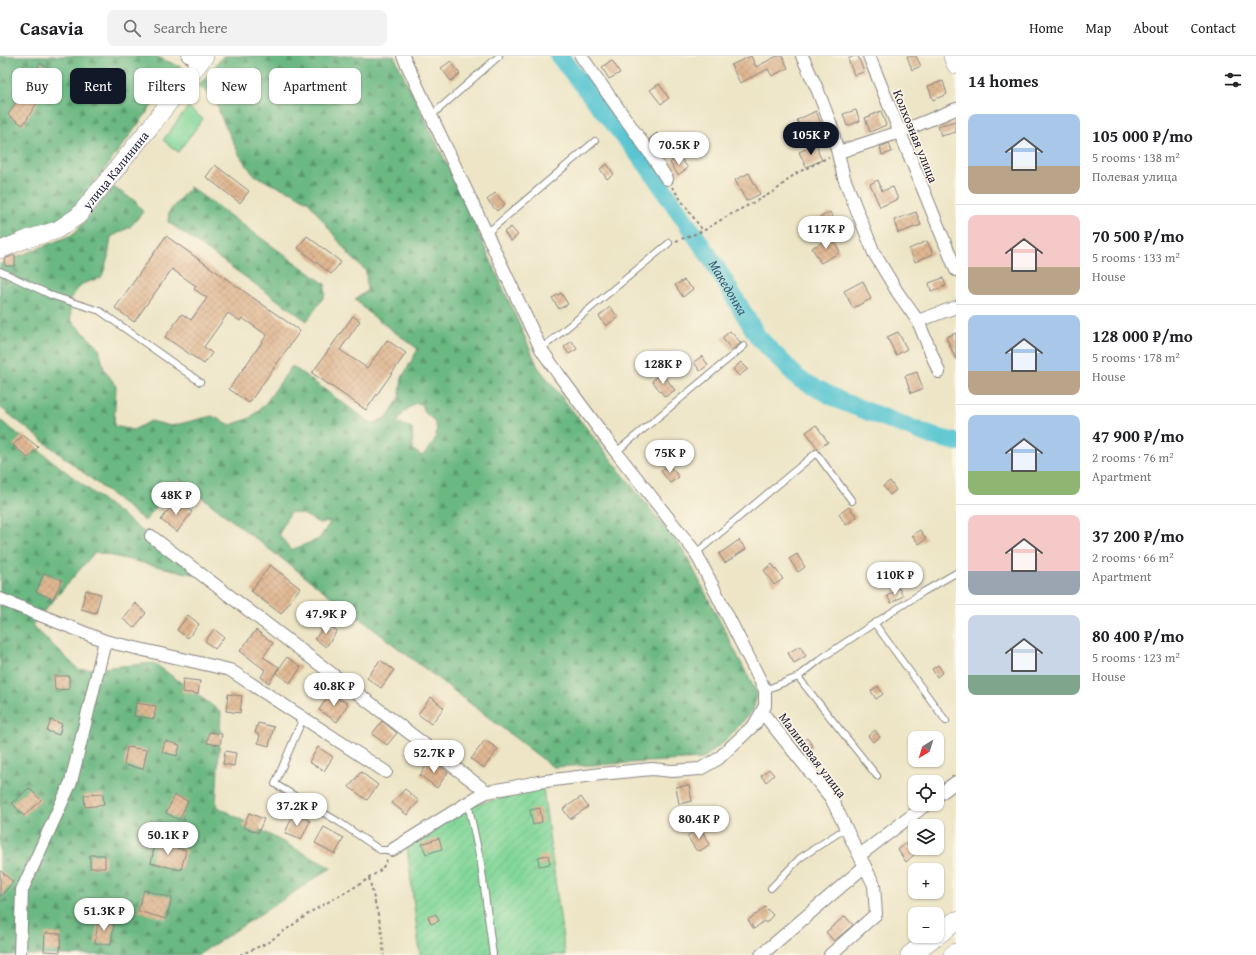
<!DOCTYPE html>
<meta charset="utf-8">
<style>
:root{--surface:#fff;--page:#f2f2f2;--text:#202124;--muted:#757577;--line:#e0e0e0;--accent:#111827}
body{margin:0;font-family:"Gentium Book Plus",serif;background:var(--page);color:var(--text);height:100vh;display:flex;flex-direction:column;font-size:15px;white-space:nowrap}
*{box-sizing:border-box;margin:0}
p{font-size:13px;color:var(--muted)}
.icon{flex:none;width:22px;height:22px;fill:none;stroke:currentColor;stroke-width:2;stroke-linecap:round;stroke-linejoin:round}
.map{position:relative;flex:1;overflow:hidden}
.details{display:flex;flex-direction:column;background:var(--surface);width:300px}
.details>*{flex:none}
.banner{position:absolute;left:12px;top:12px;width:380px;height:36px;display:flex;gap:8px}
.needle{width:26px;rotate:218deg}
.buttons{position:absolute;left:908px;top:675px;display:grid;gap:8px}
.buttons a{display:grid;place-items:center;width:36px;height:36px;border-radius:8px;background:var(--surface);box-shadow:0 1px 3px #0004;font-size:20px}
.price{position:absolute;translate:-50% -34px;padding:0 9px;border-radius:14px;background:#fff;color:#222;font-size:13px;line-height:26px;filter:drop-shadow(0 1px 2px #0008)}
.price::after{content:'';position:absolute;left:50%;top:24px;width:12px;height:9px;margin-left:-6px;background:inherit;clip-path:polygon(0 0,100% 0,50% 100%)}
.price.current{background:var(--accent);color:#fff}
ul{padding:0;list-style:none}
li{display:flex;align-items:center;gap:12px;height:100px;padding:0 12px}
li+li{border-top:1px solid var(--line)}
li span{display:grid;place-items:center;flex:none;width:112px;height:80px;border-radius:8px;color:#555}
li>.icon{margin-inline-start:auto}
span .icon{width:48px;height:48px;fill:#fffc;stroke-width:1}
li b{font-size:17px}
h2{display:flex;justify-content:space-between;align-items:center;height:48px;padding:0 12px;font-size:17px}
.chip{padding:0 14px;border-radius:8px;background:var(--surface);box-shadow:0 1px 3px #0004;font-size:14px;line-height:36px}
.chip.current{background:var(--accent);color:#fff}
header{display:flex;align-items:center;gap:24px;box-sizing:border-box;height:56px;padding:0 20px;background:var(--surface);border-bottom:1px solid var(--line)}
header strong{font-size:19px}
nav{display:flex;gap:22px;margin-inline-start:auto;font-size:14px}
.search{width:280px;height:36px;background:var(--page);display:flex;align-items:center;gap:10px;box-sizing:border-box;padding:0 14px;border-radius:8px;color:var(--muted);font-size:15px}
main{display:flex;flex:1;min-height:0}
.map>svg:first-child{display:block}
</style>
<header>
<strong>Casavia</strong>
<div class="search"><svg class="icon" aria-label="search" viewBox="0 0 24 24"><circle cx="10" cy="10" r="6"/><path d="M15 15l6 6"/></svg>Search here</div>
<nav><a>Home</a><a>Map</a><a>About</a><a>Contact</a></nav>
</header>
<main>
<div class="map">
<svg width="956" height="899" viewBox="0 0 956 899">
<defs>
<pattern id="forest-firs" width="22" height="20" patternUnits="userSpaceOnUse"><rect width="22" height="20" fill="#6ab882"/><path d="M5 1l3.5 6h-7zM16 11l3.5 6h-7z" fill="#57956c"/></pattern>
<pattern id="garden-furrows" width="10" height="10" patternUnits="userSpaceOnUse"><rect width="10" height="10" fill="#83d79a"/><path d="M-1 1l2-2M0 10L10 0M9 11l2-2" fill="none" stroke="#71b886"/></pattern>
<pattern id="building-cross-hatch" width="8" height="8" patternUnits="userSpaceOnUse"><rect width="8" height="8" fill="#e0b792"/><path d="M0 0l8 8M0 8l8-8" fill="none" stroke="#c09d7f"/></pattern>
</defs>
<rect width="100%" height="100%" fill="#fcf5e5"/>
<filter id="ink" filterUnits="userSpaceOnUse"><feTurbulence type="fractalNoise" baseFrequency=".025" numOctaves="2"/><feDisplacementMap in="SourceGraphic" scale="8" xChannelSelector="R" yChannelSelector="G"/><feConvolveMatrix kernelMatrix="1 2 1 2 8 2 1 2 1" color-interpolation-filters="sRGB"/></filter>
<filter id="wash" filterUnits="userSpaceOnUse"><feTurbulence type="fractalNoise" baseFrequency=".012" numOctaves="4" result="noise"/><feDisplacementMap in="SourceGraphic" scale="16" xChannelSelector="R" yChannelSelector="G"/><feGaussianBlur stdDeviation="0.9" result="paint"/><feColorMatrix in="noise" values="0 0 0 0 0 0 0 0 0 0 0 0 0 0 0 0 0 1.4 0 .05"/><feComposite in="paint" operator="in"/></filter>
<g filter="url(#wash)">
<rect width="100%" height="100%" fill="#ede5c6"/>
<path fill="url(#forest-firs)" stroke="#466d5e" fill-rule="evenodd" d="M 0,0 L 155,0 L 181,11 L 76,151 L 58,168 L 0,188 Z
M 223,0 L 394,0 L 460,135 L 538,311 L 685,497 L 757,638 L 753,654 L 728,682 L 703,703 L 553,711 L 178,423 L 145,465 L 0,351 L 0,208 L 74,178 L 113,131 L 135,145 L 143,156 L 130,171 L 111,181 L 108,201 L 102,221 L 82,228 L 70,243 L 71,264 L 99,292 L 104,313 L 116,330 L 114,370 L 133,374 L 151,365 L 171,370 L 212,360 L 231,369 L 250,362 L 265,348 L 292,310 L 372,368 L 387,361 L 399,343 L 402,322 L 418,293 L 370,258 L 355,243 L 367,235 L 366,215 L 350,200 L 309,146 L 292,136 L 271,128 L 253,118 L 240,100 L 222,63 L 215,44 L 199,29 ZM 415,347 L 422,348 C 425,358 425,356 432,363 C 444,376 431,391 422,400 L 413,394 L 412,372 L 397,367 L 403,357 ZM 290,456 L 303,458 L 319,467 L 331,465 L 319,483 L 291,494 L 279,478 Z
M 190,131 L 325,228 L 325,239 L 307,265 L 168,166 L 169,156 Z
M 0,364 L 200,520 L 95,496 L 32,569 L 79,614 L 154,607 L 221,656 L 216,750 L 331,812 L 198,899 L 0,899 Z"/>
<path fill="#83d79a" stroke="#527c6a" d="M 188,51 L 203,63 L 178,96 L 163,84 Z"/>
<path fill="url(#garden-furrows)" stroke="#527c6a" d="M 543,732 L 565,899 L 420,899 L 407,791 L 464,751 Z"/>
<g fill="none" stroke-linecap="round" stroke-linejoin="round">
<path stroke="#5ac6d2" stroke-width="18" id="s1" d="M 559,0 L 646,108 L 710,201 L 758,281 L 799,323 L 843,346 L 932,380 L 956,386"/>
</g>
<g id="blocks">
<path fill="url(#building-cross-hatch)" d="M 751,0 L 756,11 L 777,0 L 782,0 L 788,12 L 772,20 L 768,13 L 740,27 L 731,9 Z
M 854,0 L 858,0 L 864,16 L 854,19 L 848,3 Z
M 907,0 L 916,0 L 921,10 L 912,14 Z
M 612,4 L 620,17 L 609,23 L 602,11 Z
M 451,5 L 460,18 L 451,25 L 441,12 Z
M 40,7 L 56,17 L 23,69 L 8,59 Z
M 943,25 L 947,38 L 933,44 L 928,30 Z
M 659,28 L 669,42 L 661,48 L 650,34 Z
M 856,54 L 860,65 L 847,70 L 843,58 Z
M 816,55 L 825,77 L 807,85 L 797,64 Z
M 881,55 L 886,69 L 870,76 L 865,62 Z
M 956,65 L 956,76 L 941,80 L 938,70 Z
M 657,77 L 666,90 L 658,96 L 649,83 Z
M 889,87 L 892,96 L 882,99 L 880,91 Z
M 815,89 L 818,90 L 818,96 L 822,104 L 806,111 L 799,96 Z
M 679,100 L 688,112 L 678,119 L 670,107 Z
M 607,108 L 614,118 L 607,123 L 600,113 Z
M 215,109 L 249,135 L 240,147 L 206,121 Z
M 749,117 L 760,138 L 746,145 L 735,124 Z
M 878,124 L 882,135 L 893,131 L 898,143 L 880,151 L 870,128 Z
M 495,137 L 505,148 L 497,155 L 487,144 Z
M 830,156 L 838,171 L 827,177 L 819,162 Z
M 916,156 L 921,169 L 898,177 L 894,164 Z
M 511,171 L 518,179 L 511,185 L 504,176 Z
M 166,180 L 300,275 L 249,347 L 229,333 L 267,279 L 242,262 L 240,265 L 228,257 L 204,291 L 212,297 L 204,308 L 165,281 L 182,258 L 191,264 L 207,242 L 194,233 L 196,230 L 172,213 L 134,266 L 115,252 Z
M 307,180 L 341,206 L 331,218 L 298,192 Z
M 832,181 L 840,196 L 821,207 L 812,192 Z
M 927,185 L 933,198 L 915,206 L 909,193 Z
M 15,199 L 15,210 L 5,210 L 4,203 Z
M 943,222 L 946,230 L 931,235 L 929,227 Z
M 684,224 L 693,233 L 683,241 L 675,229 Z
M 863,225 L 871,243 L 853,252 L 844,235 Z
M 561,237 L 568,248 L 559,253 L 552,242 Z
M 610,251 L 618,261 L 606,270 L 599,260 Z
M 353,260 L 360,265 L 340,294 L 367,312 L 387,284 L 406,297 L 366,354 L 312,317 Z
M 730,275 L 741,287 L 732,294 L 722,282 Z
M 898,276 L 907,293 L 896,299 L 887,281 Z
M 956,277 L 956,304 L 946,281 Z
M 572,285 L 577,293 L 569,298 L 564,291 Z
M 702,300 L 708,309 L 700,315 L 694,306 Z
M 741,306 L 748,313 L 739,320 L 733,313 Z
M 917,316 L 923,333 L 911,337 L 905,320 Z
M 662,317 L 675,334 L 665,341 L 652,325 Z
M 816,369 L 828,386 L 818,393 L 806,376 Z
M 23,379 L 38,391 L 28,402 L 13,389 Z
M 669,409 L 679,421 L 670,427 L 661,415 Z
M 890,425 L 896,434 L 890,439 L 883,430 Z
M 176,444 L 192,456 L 177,476 L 161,464 Z
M 849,451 L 857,461 L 846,469 L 839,458 Z
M 920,474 L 926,483 L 919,488 L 912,479 Z
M 739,484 L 746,493 L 725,507 L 719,498 Z
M 797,498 L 805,511 L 798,516 L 789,503 Z
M 772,508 L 783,523 L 774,529 L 764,514 Z
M 270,509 L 300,532 L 281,558 L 251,535 Z
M 44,517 L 62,524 L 53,543 L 36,536 Z
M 899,532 L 903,540 L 891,547 L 887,540 Z
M 86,534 L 101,538 L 96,557 L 81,553 Z
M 135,547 L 146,557 L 134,572 L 123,563 Z
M 188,559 L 199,568 L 188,582 L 177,574 Z
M 326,567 L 337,575 L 326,591 L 315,583 Z
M 214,573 L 224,581 L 215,593 L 205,585 Z
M 256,574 L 273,587 L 263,601 L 279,611 L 269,627 L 261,621 L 265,614 L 240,595 Z
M 800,590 L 806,600 L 794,607 L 788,597 Z
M 287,601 L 301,611 L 290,627 L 276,617 Z
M 380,604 L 394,614 L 381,632 L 367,622 Z
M 938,609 L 943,616 L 937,621 L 932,613 Z
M 54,620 L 69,620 L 69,633 L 55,634 Z
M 183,623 L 200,625 L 198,638 L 182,636 Z
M 878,630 L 883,638 L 876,643 L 871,635 Z
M 330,637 L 348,648 L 337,666 L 319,654 Z
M 228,638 L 242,640 L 240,657 L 226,655 Z
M 431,641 L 444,652 L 431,668 L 418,658 Z
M 136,647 L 156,650 L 154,663 L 134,660 Z
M 51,664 L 62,668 L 59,679 L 47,675 Z
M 382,665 L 397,677 L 387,689 L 372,678 Z
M 258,667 L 274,671 L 269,690 L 258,687 L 260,679 L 255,677 Z
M 875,674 L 880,681 L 873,686 L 868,680 Z
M 209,676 L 222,678 L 220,689 L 207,687 Z
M 807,682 L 813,690 L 804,697 L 798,689 Z
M 485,684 L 498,693 L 484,712 L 471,703 Z
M 165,685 L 180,689 L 177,700 L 162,696 Z
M 127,691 L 147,694 L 143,713 L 124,709 Z
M 318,691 L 333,701 L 324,715 L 309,706 Z
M 225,695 L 236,697 L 234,710 L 223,708 Z
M 431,703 L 448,716 L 437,732 L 420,719 Z
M 769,713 L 774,719 L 766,726 L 761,720 Z
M 361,716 L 378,729 L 367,744 L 349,731 Z
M 689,729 L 692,745 L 679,748 L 676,731 Z
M 29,732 L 41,744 L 24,760 L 12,747 Z
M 405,733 L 419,745 L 407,759 L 392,747 Z
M 103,738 L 104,749 L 85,751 L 84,739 Z
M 175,739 L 188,745 L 179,764 L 166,757 Z
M 581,741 L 588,751 L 570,763 L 563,753 Z
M 540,752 L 542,766 L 533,769 L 530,754 Z
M 249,757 L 264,763 L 258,777 L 243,771 Z
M 294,757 L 310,765 L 301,784 L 285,777 Z
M 324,771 L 344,782 L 335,798 L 315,787 Z
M 700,772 L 710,788 L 700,795 L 696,794 L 687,780 Z
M 439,782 L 442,793 L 426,798 L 422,788 Z
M 155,787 L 186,794 L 181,814 L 151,807 Z
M 906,787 L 915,798 L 906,806 L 898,794 Z
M 90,799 L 105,799 L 105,812 L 90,812 Z
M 548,799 L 550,808 L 539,810 L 538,801 Z
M 0,814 L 13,826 L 0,841 Z
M 144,834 L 172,842 L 166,863 L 138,855 Z
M 765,851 L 773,859 L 766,867 L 764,865 L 754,873 L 748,864 L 756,858 L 756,859 Z
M 436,858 L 439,865 L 431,868 L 428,861 Z
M 845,860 L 853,869 L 834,885 L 826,876 Z
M 98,864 L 114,866 L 111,889 L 95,887 Z
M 45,877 L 61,878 L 60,896 L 44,895 Z"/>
</g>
</g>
<g filter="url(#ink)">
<use href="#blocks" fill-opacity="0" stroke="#888480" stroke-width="1"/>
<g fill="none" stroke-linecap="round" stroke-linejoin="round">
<defs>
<path id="lane" d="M 431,60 L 499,0
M 487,177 L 595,85
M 0,215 L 53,240 L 100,255 L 200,326
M 541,293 L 669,187
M 616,396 L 744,290
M 696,497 L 816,397 L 852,445
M 875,568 L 946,665
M 798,621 L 877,720
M 765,634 L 798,621 L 822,602 L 864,574 L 923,536 L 956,517
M 303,662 L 275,728 L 339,766 L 380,794 L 392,794
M 468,747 L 481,808 L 493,899
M 771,832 L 800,802 L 846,772"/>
<path id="street" d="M 188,0 L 201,5
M 581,0 L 654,103 L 667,123
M 802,0 L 818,35 L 831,69 L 844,122 L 874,197 L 898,237 L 918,265 L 939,316
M 869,0 L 956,214
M 839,96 L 900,76 L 956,53
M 918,265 L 956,251
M 151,480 L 487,736
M 0,543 L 105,585 L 230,614 L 386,716
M 762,656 L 831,742 L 874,829 L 876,858 L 830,899
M 937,740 L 956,726
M 392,794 L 477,741 L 487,736 L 538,726 L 601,718 L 652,713 L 672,715 L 700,713 L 718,703 L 755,668 L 765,650 L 765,634 L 696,497 L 616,396 L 559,319 L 541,293 L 403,0
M 860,799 L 927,748
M 20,899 L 22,834 L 71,726 L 105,585
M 761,899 L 865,810"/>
<g id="secondary">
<path id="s2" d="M 0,194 L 27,183 L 57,174 L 78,160 L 151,70 L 205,0"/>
</g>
<path id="primary" d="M 953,0 L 956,8
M 937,879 L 956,865
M 910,899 L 935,880
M 953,899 L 956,897"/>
</defs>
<use href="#lane" stroke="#888480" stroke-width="8"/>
<use href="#street" stroke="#888480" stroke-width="14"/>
<use href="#secondary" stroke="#888480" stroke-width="18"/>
<use href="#primary" stroke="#888480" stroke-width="20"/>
<path stroke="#888480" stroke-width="2" stroke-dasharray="3 3" stroke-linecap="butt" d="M 672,131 L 703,175
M 676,185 L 703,175 L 724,162 L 775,135 L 795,118 L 829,101
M 369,822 L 381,871 L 384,899
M 240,899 L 267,887 L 314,854 L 362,827 L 382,813 L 388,802"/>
<use href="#lane" stroke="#fff" stroke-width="6"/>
<use href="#street" stroke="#fff" stroke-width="12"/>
<use href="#secondary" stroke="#fff" stroke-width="17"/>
<use href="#primary" stroke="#fff" stroke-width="19"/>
</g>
</g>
<g text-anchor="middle" stroke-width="3.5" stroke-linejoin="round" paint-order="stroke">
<g font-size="13" fill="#22223b" stroke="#fcf5e5">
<text transform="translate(916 80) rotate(68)" y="5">Колхозная улица</text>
<text dy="5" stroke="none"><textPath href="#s2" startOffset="145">улица Калинина</textPath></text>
<text transform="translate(813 699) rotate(53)" y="5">Малиновая улица</text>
</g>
<g font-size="14" font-style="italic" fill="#365b70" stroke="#fcf5e5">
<text dy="5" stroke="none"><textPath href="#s1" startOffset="287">Македонка</textPath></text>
</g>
</g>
</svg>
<div class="buttons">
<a><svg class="needle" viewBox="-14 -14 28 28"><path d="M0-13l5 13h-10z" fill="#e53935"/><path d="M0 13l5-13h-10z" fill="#757577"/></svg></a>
<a><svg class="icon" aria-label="locate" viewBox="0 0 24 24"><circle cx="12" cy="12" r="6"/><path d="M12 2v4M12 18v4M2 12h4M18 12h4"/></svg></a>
<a><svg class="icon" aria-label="layers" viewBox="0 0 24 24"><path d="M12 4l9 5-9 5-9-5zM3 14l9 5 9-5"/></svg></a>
<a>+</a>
<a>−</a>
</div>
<b class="price current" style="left:811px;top:100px">105K ₽</b>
<b class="price" style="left:679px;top:110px">70.5K ₽</b>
<b class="price" style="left:826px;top:194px">117K ₽</b>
<b class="price" style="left:663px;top:329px">128K ₽</b>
<b class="price" style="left:670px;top:418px">75K ₽</b>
<b class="price" style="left:176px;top:460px">48K ₽</b>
<b class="price" style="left:895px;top:540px">110K ₽</b>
<b class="price" style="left:326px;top:579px">47.9K ₽</b>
<b class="price" style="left:334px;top:651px">40.8K ₽</b>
<b class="price" style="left:434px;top:718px">52.7K ₽</b>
<b class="price" style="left:297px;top:771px">37.2K ₽</b>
<b class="price" style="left:699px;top:784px">80.4K ₽</b>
<b class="price" style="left:168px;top:800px">50.1K ₽</b>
<b class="price" style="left:104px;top:876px">51.3K ₽</b>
<div class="banner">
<a class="chip">Buy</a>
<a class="chip current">Rent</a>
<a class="chip">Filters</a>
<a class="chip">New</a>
<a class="chip">Apartment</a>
</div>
</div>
<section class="details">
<h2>14 homes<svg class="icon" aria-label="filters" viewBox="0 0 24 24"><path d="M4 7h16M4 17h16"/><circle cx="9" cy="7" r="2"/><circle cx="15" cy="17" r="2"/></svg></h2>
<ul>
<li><span style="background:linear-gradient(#a9c7e8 65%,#b9a48a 0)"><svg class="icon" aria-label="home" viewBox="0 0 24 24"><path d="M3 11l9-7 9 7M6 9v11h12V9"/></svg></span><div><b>105 000 ₽/mo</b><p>5 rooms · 138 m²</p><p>Полевая улица</p></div></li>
<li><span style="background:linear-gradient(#f6c9c9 65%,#b9a48a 0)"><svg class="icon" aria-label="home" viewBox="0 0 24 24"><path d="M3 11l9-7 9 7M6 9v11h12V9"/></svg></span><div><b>70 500 ₽/mo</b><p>5 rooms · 133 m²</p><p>House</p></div></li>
<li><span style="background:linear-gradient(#a9c7e8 70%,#b9a48a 0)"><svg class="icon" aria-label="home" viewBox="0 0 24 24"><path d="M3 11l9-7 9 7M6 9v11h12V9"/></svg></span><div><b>128 000 ₽/mo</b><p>5 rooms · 178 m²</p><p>House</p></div></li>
<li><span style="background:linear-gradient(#a9c7e8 70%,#8fb573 0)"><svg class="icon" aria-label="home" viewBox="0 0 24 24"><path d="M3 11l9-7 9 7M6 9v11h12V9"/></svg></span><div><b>47 900 ₽/mo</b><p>2 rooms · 76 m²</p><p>Apartment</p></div></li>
<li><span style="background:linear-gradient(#f6c9c9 70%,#9aa5b1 0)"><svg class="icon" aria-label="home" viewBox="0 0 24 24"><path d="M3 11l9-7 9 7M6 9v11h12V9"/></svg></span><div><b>37 200 ₽/mo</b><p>2 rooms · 66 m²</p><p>Apartment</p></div></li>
<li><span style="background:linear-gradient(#c9d6e8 75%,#7fa58c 0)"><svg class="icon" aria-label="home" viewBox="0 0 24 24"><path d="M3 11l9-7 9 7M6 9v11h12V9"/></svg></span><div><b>80 400 ₽/mo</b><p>5 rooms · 123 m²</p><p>House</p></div></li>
</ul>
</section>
</main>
